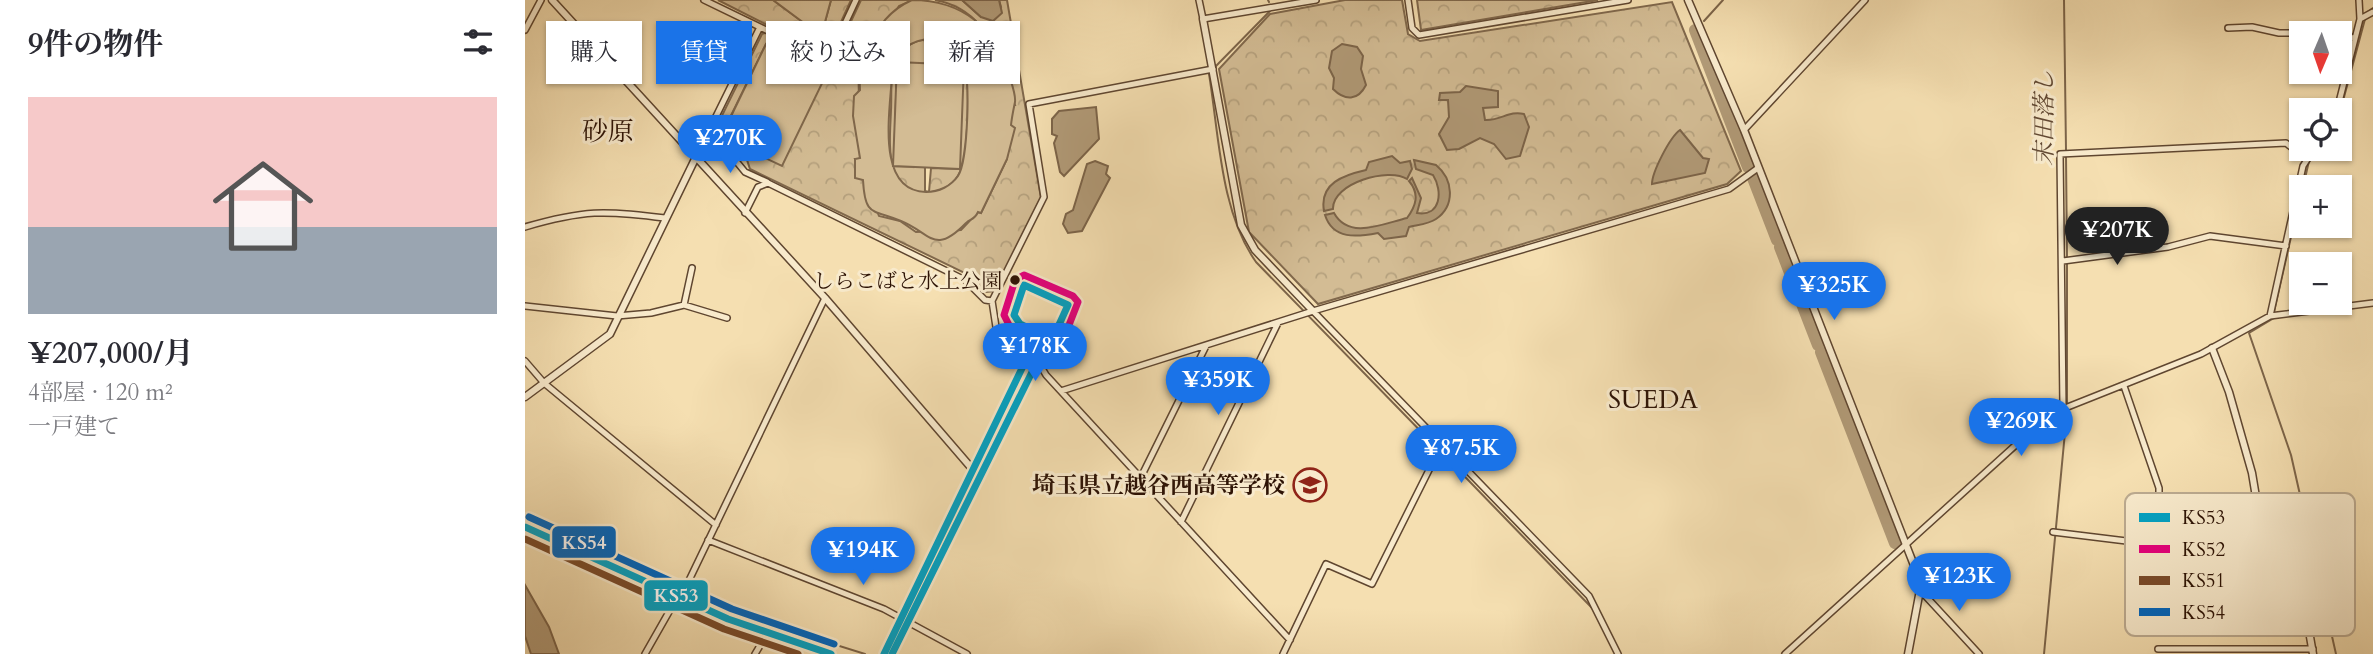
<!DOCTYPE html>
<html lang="ja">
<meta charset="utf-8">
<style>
:root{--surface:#fff;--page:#f7f7f7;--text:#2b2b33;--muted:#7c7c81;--line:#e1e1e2;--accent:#1a73e8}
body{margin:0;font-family:Cardo,"Noto Serif JP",serif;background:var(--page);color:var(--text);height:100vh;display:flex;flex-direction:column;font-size:26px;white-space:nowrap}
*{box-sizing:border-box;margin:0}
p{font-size:23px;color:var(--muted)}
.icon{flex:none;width:38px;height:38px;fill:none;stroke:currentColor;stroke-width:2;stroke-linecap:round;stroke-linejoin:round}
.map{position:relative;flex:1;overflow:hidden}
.panel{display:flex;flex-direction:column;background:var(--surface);width:525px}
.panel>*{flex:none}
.top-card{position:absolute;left:21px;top:21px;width:665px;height:63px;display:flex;gap:14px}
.needle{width:46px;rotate:182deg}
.controls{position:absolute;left:1764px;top:21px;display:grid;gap:14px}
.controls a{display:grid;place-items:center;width:63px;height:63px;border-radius:0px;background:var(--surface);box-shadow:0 2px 5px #0004;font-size:35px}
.price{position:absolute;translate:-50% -60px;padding:0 16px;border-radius:24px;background:var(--accent);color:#fff;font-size:23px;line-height:46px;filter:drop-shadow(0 2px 4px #0008)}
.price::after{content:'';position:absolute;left:50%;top:42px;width:21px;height:16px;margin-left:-10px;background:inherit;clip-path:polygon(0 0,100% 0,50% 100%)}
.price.current{background:#222;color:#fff}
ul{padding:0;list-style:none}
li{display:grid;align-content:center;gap:14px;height:371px;padding:0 28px}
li+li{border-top:2px solid var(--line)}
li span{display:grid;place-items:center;height:217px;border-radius:0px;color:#555}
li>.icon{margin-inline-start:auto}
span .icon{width:126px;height:126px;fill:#fffc;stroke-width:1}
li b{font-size:30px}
h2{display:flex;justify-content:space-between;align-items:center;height:84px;padding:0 28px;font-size:30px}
.pill{padding:0 24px;border-radius:0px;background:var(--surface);box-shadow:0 2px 5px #0004;font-size:24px;line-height:63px}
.pill.current{background:var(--accent);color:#fff}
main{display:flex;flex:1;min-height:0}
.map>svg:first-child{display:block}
</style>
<main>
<section class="panel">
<h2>9件の物件<svg class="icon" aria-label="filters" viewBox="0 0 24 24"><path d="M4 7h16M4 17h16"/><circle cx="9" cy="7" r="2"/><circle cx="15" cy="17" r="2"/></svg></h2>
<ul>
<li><span style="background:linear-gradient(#f6c9c9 60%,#9aa5b1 0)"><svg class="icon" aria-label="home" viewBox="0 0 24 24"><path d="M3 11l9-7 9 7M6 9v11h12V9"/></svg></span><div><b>¥207,000/月</b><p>4部屋 · 120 m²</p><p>一戸建て</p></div></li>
</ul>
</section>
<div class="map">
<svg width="1848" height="654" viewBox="0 0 1848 654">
<defs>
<pattern id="park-crowns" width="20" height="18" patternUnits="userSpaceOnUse" patternTransform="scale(1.75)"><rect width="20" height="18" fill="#d3bc94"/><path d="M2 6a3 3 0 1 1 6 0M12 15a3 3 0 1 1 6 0" fill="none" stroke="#b5a17e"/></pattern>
</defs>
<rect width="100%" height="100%" fill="#f5dfb1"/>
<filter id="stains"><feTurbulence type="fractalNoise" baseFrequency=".00286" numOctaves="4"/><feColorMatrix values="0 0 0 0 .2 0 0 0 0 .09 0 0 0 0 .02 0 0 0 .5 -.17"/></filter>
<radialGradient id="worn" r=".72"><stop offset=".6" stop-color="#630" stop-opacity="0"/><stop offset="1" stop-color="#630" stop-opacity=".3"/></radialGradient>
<path fill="url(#park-crowns)" stroke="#80684c" stroke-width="2" fill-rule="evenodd" d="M 193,0 L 248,0 L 283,26 L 300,22 L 306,0 L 326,0 L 301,55 Z
M 336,0 L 388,0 L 374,6 L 345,48 L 333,47 L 335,159 L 330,159 L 354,216 L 375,221 L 391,232 L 436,230 L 453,212 L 456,213 L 482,159 L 486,105 L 490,105 C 474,60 465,10 410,0 L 437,0 L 456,17 L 476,7 L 474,0 L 482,0 L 516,198 L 470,291 L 461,292 L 444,275 L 225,169 L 222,160 L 185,140 L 237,34 L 242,32 L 306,64 ZM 241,44 L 302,74 L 196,136 Z
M 820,0 L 877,0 L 883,34 L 895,41 L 1147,2 L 1216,171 L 1202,184 L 793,304 L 724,232 L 694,69 L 745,14 Z
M 892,0 L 1073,0 L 896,30 Z
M 404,39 C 419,41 432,46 438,60 C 446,76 443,157 435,172 C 430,183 418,192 405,192 C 357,196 365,141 366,110 C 367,93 364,72 373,57 C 379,46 391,40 404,39 ZM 372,63 L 438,65 L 434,169 L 406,168 L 404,192 L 400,191 L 400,167 L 369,166 Z"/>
<path fill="#d3bc94" stroke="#80684c" stroke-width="2" fill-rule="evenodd" d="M 248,0 L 306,0 L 300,22 L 283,26 Z
M 387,0 C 437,0 470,27 484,75 C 486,82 491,94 490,102 C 489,107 487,116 486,125 L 490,128 L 482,159 L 456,213 L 453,212 C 449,221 445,218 441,223 C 409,256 406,233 376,221 C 347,209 340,217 338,180 L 330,178 L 330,159 L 335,158 L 328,116 L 329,96 L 335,90 L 333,46 L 345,48 C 352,25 365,10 387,0 ZM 407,39 C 420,41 431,47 438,59 C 446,74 443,161 433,176 C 426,186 414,192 401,192 C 349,191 366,107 367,73 C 372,52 385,39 407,39 Z
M 241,44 L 302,73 L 257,166 L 196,137 Z
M 372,62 L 439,65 L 435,169 L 368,166 Z"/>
<path fill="#b19a77" stroke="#7c6449" stroke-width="2" d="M 437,0 L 474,0 L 477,13 L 468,21 L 456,17 Z
M 817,44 L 832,47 L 838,56 L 836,69 L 841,85 C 833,101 820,101 808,89 L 809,78 L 804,68 L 807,51 Z
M 941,86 L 973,91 L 973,107 L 958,108 L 960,120 C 976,121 984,110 999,114 L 1004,127 L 995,156 L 981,159 L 969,144 L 955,138 L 934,149 L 922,150 L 914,134 L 924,117 L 923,100 L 914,100 L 915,93 L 935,92 Z
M 571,107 L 574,139 L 539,176 L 535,172 L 529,143 L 532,136 L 527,134 L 527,119 L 534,111 Z
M 1155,130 L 1178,158 L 1184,159 L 1180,173 L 1127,184 C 1127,172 1145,137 1155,130 Z
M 867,156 L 875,163 L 885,161 L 887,169 L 882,179 C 864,167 807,183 808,209 L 799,211 C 794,183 819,175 841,170 L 844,162 Z
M 889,160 L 911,165 C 928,179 931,205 911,219 C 904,224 892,225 884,227 L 881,236 L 859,239 L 853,233 C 832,237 808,240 800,215 L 809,213 C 824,240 857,224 882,218 C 891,206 895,194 884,181 L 887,178 L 896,198 L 892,213 C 916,217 918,191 908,175 L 891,169 Z
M 570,161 L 583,166 L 581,174 L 585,178 L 557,231 L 543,233 L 538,224 L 541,214 L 548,210 L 562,164 Z
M 0,585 L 24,627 L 34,654 L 6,654 L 0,636 Z"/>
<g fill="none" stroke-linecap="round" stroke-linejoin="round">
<path stroke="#7c6449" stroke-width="2" d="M 743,0 L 744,2
M 1539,0 L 1541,150
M 1841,13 L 1848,8
M 1179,21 L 1198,0
M 690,67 L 745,11
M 686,71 L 684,74 C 694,134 695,211 731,262 L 912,448
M 1815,112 L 1840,19
M 1541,156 L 1542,259
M 1778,187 L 1784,161 L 1794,149
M 1542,264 L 1542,406
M 1749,312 L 1776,193
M 1749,318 L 1724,333 L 1766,455 L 1811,654
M 916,452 L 1068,609
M 0,515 L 228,619 L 340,654
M 1519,654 L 1542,411"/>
<path stroke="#b19a77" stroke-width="12" d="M 1170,30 L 1223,167
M 1228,178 L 1252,240
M 1255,247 L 1293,345
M 1296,352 L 1370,543"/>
<defs>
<path id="minor" d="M 179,0 L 303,60 L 331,0
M 674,0 L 678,19 L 791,0
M 883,0 L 887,28 L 894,35 L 1103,0
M 1835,19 L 1848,12
M 1703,28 L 1727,27 L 1754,33 L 1795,33
M 0,30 L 16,0
M 1815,36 L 1829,38
M 1812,110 L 1835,19 L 1834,0
M 1219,130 L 1340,0
M 176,144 L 211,161 L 220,172 L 242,182
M 171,157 L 235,27
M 220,213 L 233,187 L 243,183 L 440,280 L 460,300 L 467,301 L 519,197 L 504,104 L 688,69
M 0,227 C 58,210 80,210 140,218
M 1538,261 L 1643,247 L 1685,236 L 1761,246
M 467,301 L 471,327 L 502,343 L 521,375 L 765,640
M 159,305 L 167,268
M 0,306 L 92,316 L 126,313 L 159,305 L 202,318
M 788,311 L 1064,596 L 1093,654
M 1745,316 L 1778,166 L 1789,149
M 0,361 L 19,383 L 191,525
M 1599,386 L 1634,488 L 1634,545
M 536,391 L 788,311 L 1204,189 L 1233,168
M 1538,407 L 1535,154 L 1761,143 L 1781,159
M 616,477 L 681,346
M 656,522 L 753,323
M 1528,532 L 1634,545 L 1747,545
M 183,540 L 359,609 L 442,654
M 1395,590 L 1454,654
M 156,597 L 300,298
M 1633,649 L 1788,649
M 120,654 L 153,596
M 230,654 L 242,634
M 758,654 L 801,564 L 847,584 L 917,444
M 1260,654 L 1525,414 L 1676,354 L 1745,316 L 1848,303"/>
<path id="tertiary" d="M 27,0 L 300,298 L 449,471
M 1163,0 L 1219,130 L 1392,573 L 1395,590 L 1383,654
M 678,19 L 716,225 L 730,250 L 788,311
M 1687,348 L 1704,392 L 1727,473 L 1734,515 L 1779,602 L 1788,654
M 0,397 L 85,334 L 171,157
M 359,654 L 501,360 L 510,356 L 510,366 L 367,654"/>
<path id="primary" d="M 0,527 L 203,619 L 306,654"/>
</defs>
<use href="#minor" stroke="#5f4630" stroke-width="8"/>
<use href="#tertiary" stroke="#5f4630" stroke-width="9"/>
<use href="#primary" stroke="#2d1305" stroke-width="10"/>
<use href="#minor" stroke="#f8eacc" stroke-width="5"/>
<use href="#tertiary" stroke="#f8eacc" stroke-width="6"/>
<use href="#primary" stroke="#f5dfb1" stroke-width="8"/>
<defs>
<path id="bus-1" d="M 499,285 L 543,305 L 528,338 L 509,356 L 507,330 L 495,324 L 489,315 Z
M 0,527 L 203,619 L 306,654
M 359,654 L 501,360 L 509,356
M 367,654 L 510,366 L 509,356"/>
<path id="bus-2" d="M 498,350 L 497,337 L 487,331 L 479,315 L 490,280 L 499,275 L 548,296 L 553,302 L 537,343 L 520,361"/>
<path id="bus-3" d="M 0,539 L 199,629 L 273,654"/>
<path id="bus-4" d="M 4,517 L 207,609 L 309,644"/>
</defs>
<use href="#bus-1" stroke="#f8eacc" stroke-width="12"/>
<use href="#bus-2" stroke="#f8eacc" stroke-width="12"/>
<use href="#bus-3" stroke="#f8eacc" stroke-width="12"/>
<use href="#bus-4" stroke="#f8eacc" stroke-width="12"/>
<use href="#bus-1" stroke="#02a2c4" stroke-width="7"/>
<use href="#bus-2" stroke="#e5007d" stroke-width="7"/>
<use href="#bus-3" stroke="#7a4b2a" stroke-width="7"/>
<use href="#bus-4" stroke="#0065bd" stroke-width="7"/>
</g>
<defs>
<symbol id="school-ring" viewBox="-11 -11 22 22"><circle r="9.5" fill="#f8eacc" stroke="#8f2418" stroke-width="1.5"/><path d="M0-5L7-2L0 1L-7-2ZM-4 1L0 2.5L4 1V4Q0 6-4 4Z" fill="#8f2418"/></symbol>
</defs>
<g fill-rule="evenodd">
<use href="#school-ring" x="766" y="466" width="38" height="38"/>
</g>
<circle fill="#2d1305" stroke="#f8eacc" stroke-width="2.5" cx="490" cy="280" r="6"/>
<g text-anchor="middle" stroke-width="6" stroke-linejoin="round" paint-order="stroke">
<g font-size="21" fill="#2d1305" stroke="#f8eacc" text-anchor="end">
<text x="477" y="288">しらこばと水上公園</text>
</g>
<g font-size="23" font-weight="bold" fill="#2d1305" stroke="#f8eacc" text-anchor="end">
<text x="760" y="493">埼玉県立越谷西高等学校</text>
</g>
<g font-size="24" font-style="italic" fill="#624933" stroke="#f8eacc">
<text transform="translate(1519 118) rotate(-90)" y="8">末田落し</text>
</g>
<g font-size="26" fill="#2d1305" stroke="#f8eacc">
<text x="83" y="140">砂原</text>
<text x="1128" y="408">SUEDA</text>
</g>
</g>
<rect x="1600" y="493" width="230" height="143" rx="10" fill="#f8eacc" stroke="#bbaa90" stroke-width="2"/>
<rect x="1614" y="513" width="31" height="9" fill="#02a2c4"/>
<rect x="1614" y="545" width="31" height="8" fill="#e5007d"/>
<rect x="1614" y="576" width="31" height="9" fill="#7a4b2a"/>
<rect x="1614" y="608" width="31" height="8" fill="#0065bd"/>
<g font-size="19" fill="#2d1305">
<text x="1657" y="524">KS53</text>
<text x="1657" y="556">KS52</text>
<text x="1657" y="587">KS51</text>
<text x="1657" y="619">KS54</text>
</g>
<g stroke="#f8eacc" stroke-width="2.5">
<rect x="26" y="525" width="66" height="34" rx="7" fill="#0065bd"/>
<rect x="118" y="579" width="66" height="33" rx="7" fill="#02a2c4"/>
</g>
<g font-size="19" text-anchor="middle" font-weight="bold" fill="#fff">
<text x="59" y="549">KS54</text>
<text x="151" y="602">KS53</text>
</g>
<rect width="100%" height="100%" filter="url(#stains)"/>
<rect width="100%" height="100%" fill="url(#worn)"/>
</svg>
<div class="controls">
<a><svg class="needle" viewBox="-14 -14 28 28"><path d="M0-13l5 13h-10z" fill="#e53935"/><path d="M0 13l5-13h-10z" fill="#7c7c81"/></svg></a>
<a><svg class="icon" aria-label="locate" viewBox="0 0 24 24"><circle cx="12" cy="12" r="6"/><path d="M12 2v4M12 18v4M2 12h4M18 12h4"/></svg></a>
<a>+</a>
<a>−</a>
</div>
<b class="price" style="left:205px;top:175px">¥270K</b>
<b class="price current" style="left:1592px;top:267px">¥207K</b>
<b class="price" style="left:1309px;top:322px">¥325K</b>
<b class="price" style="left:510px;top:383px">¥178K</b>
<b class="price" style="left:693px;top:417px">¥359K</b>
<b class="price" style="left:1496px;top:458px">¥269K</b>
<b class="price" style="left:936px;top:485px">¥87.5K</b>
<b class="price" style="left:338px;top:587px">¥194K</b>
<b class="price" style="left:1434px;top:613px">¥123K</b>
<div class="top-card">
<a class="pill">購入</a>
<a class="pill current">賃貸</a>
<a class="pill">絞り込み</a>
<a class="pill">新着</a>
</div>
</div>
</main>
